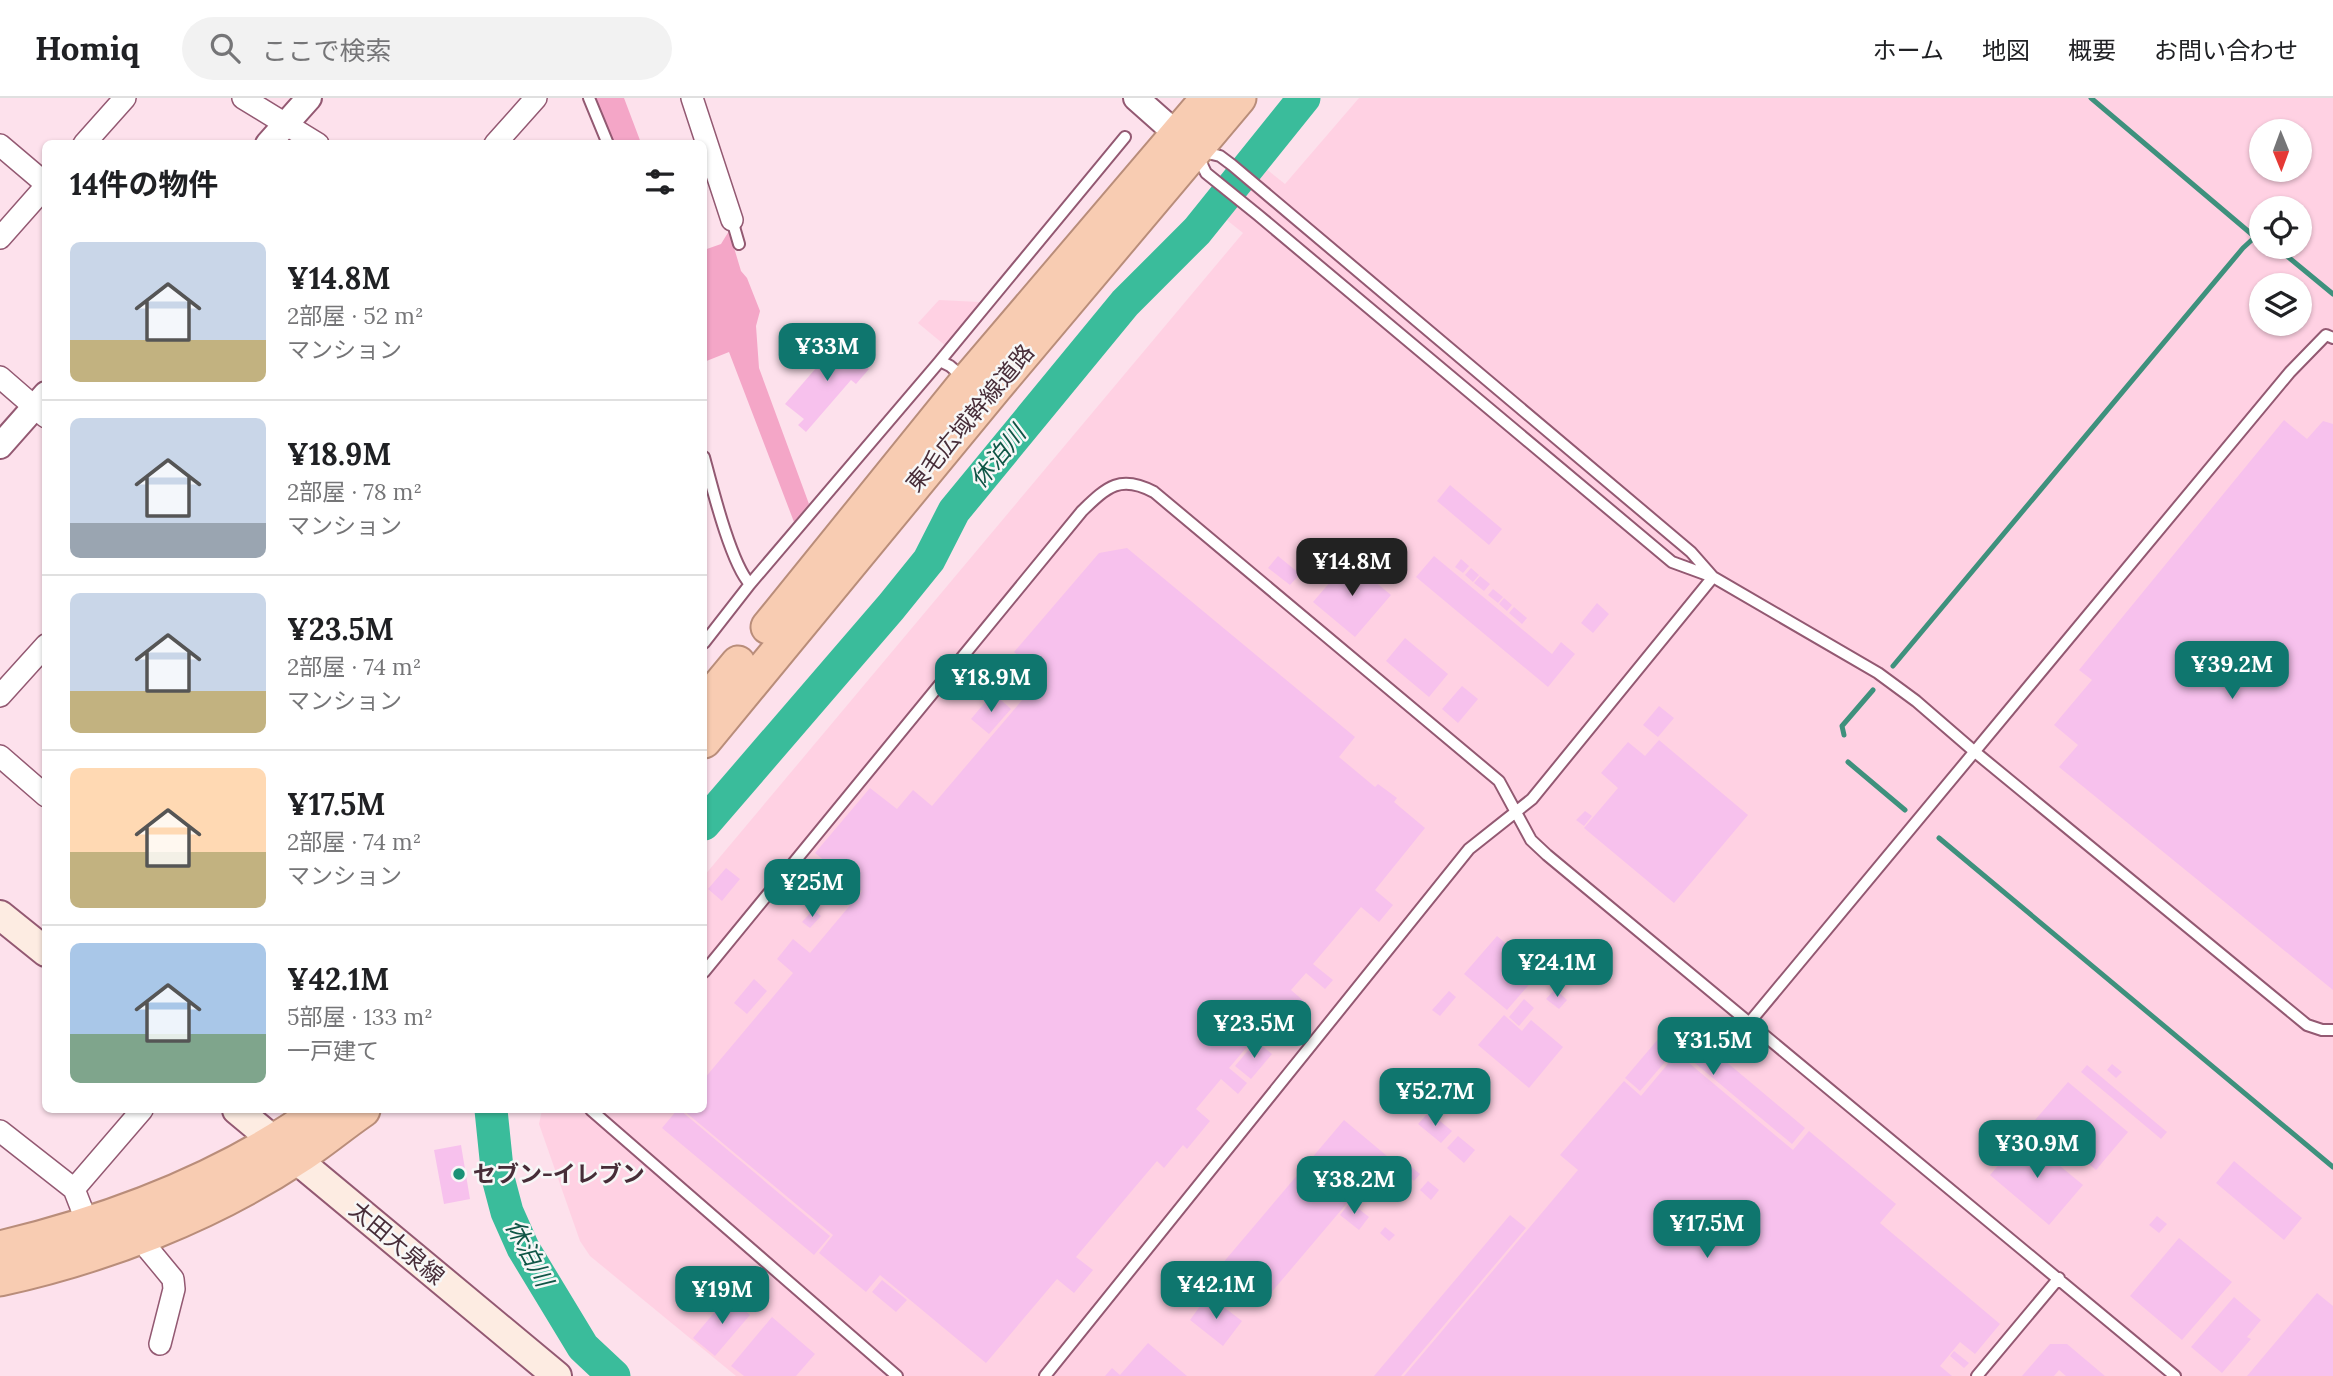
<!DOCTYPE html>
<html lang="ja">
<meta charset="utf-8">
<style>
:root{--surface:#fff;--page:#f2f2f2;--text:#202124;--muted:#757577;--line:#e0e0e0;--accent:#0f766e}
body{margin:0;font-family:Lora,"Noto Sans JP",serif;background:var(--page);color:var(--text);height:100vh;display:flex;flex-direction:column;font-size:26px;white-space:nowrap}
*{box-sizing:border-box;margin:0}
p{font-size:23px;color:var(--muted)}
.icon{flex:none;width:38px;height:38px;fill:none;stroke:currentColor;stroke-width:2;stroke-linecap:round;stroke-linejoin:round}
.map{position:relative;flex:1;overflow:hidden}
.side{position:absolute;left:42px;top:42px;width:665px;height:973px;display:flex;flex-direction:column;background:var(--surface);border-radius:10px;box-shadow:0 2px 5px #0004}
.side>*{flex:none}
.needle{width:46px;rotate:179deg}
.tools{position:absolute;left:2249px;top:21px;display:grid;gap:14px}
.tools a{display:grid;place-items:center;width:63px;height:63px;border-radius:50%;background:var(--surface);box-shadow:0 2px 5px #0004;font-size:35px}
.price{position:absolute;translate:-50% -60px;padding:0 16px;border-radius:14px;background:var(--accent);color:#fff;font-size:23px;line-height:46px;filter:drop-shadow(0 2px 4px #0008)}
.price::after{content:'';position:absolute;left:50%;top:42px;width:21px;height:16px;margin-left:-10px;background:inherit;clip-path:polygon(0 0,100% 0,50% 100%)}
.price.active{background:#222;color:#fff}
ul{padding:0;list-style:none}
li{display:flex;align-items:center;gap:21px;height:175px;padding:0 28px}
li+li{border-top:2px solid var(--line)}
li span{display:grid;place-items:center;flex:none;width:196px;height:140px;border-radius:10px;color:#555}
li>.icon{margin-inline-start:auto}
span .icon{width:84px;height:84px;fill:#fffc;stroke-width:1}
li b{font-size:30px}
h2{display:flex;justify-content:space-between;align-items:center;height:84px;padding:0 28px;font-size:30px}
header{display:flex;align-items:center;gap:42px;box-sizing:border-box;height:98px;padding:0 35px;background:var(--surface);border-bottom:2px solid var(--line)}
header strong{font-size:33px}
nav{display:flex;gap:38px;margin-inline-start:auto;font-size:24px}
.search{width:490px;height:63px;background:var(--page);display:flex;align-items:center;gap:18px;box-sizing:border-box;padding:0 24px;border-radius:38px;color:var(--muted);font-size:26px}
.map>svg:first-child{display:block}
</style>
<header>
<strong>Homiq</strong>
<div class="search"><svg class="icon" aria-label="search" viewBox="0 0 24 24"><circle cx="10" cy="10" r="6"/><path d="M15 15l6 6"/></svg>ここで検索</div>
<nav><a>ホーム</a><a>地図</a><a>概要</a><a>お問い合わせ</a></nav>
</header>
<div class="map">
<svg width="2333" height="1278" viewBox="0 0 2333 1278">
<rect width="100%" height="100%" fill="#fde1ec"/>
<path fill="#ffd1e3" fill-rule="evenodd" d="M 1359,0 L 2333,0 L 2333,1278 L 736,1278 L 590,1158 L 580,1143 L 539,1026 L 542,1012 L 704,1012 L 704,778 L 1243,135 L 1203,103 L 1244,53 L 1285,86 ZM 2261,33 L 2300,33 L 2300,72 L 2261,72 ZM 2261,110 L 2300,110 L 2300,149 L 2261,149 ZM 2261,187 L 2300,187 L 2300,226 L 2261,226 Z
M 939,202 L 979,204 L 982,208 L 947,249 L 918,225 Z"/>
<path fill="#f4a6c7" d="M 594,0 L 624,0 L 641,45 L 613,45 Z
M 729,133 L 741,173 L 747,180 L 760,213 L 756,228 L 759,270 L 809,406 L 794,424 L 729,254 L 704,264 L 704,152 L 721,146 Z"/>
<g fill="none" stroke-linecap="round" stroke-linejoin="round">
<path stroke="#3e917d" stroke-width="5" d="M 2091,0 L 2255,139 L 2261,141
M 2276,149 L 2333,196
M 1893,568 L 2243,150 L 2255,139
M 1844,637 L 1842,628 L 1873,592
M 1848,664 L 1905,712
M 1939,740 L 2333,1069"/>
<path stroke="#3abc9b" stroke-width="33" d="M 704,726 L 891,509 L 929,462 L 954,413 L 1125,205 L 1197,133 L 1304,0
M 491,1012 L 498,1080 L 507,1114 L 523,1150 L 583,1249 L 614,1278"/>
</g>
<path fill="#f7c1ed" d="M 841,241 L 853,251 L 850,256 L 854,259 L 860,253 L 870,261 L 865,267 L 869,271 L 856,286 L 851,282 L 806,334 L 798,327 L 804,321 L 785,306 Z
M 2284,322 L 2307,341 L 2323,323 L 2333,326 L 2333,892 L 2059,669 L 2078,647 L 2054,627 L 2092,582 L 2079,572 Z
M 1450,387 L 1502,431 L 1489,447 L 1437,403 Z
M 1127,450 L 1355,639 L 1339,659 L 1375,689 L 1378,686 L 1397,700 L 1394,704 L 1425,730 L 1375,792 L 1393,807 L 1379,824 L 1361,809 L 1313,866 L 1333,882 L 1325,891 L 1306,875 L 1291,892 L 1305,904 L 1274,940 L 1263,930 L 1229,970 L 1247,985 L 1238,996 L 1221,981 L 1196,1011 L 1210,1023 L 1187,1051 L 1183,1047 L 1164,1070 L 1157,1063 L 1076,1159 L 1093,1172 L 1074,1195 L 1057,1181 L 986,1265 L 880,1177 L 866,1194 L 819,1155 L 833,1137 L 683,1012 L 704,1012 L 704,981 L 793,875 L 777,861 L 793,841 L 810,855 L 862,793 L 815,755 L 870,690 L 897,711 L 913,692 L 932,708 L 1023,601 L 1000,581 L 1019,558 L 1014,554 L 1099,455 Z
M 1278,458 L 1300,476 L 1290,487 L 1268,470 Z
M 1434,458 L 1552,556 L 1561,544 L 1575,556 L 1548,589 L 1416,479 Z
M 1461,461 L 1469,468 L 1463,475 L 1455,469 Z
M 1349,462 L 1391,497 L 1355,539 L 1313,504 Z
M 1471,470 L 1479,477 L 1473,484 L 1465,477 Z
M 1480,478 L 1490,486 L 1484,493 L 1474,485 Z
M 1493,491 L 1503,499 L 1498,505 L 1488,497 Z
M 1504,500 L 1512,507 L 1507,513 L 1499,506 Z
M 1597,505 L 1609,516 L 1593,535 L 1581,525 Z
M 1514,509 L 1527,520 L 1522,526 L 1509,515 Z
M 1405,540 L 1448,576 L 1429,599 L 1386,563 Z
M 1462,588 L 1478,601 L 1458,625 L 1442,611 Z
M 993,595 L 1011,611 L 989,636 L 971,621 Z
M 1659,608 L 1674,620 L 1658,639 L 1643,627 Z
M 1659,642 L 1748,717 L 1674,805 L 1584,730 L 1618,690 L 1601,675 L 1628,644 L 1645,658 Z
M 1585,713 L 1592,718 L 1584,728 L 1576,722 Z
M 726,770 L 740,781 L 722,803 L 708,791 Z
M 813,812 L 821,818 L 810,830 L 802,824 Z
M 1497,838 L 1540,874 L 1507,912 L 1464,876 Z
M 754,881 L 767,893 L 747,916 L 734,905 Z
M 1555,891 L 1567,902 L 1559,911 L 1546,901 Z
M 1449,893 L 1456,899 L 1440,918 L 1432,912 Z
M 1524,901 L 1534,910 L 1519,928 L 1509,919 Z
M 1504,917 L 1522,933 L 1531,922 L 1563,949 L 1529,990 L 1478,947 Z
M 1680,925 L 1805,1030 L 1792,1046 L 1677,950 L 1640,993 L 1625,980 L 1671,926 Z
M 1256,943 L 1272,956 L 1251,981 L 1235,968 Z
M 1677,955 L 1793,1052 L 1809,1033 L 1896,1106 L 1880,1125 L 2000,1226 L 1975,1256 L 1960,1244 L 1940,1268 L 1952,1278 L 1404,1278 L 1578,1072 L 1560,1057 L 1624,983 L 1641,998 Z
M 2112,966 L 2122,974 L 2116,980 L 2107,972 Z
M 2087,967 L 2167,1034 L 2161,1041 L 2081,974 Z
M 2068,984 L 2128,1034 L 2096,1072 L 2035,1022 Z
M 677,1012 L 680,1012 L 830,1138 L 814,1157 L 662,1030 Z
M 1429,1014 L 1452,1033 L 1441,1045 L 1418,1026 Z
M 1344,1022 L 1387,1058 L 1259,1209 L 1216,1173 Z
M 1458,1038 L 1475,1052 L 1464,1065 L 1447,1050 Z
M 2024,1038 L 2083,1087 L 2049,1127 L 1990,1077 Z
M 461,1047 L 470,1101 L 444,1106 L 434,1052 Z
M 2234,1063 L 2302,1120 L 2284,1142 L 2216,1085 Z
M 1408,1066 L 1420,1076 L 1414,1083 L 1402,1073 Z
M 1428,1083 L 1439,1092 L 1431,1102 L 1420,1092 Z
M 1350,1104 L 1369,1119 L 1359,1132 L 1340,1117 Z
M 1510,1117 L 1526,1130 L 1401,1278 L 1374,1278 Z
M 2157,1118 L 2167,1126 L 2159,1135 L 2149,1127 Z
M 1385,1129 L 1395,1137 L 1389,1143 L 1380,1135 Z
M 2179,1140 L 2232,1184 L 2182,1242 L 2130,1198 Z
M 882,1182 L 907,1202 L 896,1214 L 872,1194 Z
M 2317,1195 L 2333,1208 L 2333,1278 L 2247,1278 Z
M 1208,1197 L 1242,1223 L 1223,1248 L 1190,1222 Z
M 728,1198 L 750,1217 L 715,1258 L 693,1240 Z
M 2234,1199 L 2261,1222 L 2247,1239 L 2251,1241 L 2222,1275 L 2191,1249 Z
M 772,1219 L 815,1256 L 796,1278 L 744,1278 L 731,1268 Z
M 1148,1245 L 1187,1278 L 1105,1278 L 1112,1270 L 1120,1277 Z
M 2050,1246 L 2067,1246 L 2105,1278 L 2066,1278 L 2059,1272 L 2054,1278 L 2022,1278 Z
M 1954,1253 L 1969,1265 L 1964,1270 L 1950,1258 Z"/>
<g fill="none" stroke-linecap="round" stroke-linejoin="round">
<defs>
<path id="service" d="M 589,0 L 608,46
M 1195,52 L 1220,58 L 1232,67 L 1691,454 L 1713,479 L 1672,464 L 1258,117 L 1206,75 Z
M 732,122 L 739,146
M 940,263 L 1125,39
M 704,359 C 712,389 731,466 750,486
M 704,545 L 750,486 L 940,263 L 950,268 L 965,281
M 704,874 L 1082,413 C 1107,389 1120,376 1154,394 L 1499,683 L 1531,742 L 1547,757 L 2175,1278
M 1749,925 L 2290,274 L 2326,237 L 2333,240
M 591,1012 L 897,1278
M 1045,1278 L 1469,751 L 1532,701 L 1713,479 L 1878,575 L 1916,603 L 1975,654 L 2307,927 L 2322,932 L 2333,932
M 1977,1278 L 2059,1180"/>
<path id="minor" d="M 243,0 L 318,46
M 692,0 L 732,122
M 84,46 L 125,0
M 495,46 L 536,0
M 0,47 L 46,86
M 0,140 L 46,88
M 0,279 L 46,319
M 0,598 L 46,547
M 0,658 L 46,698
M 0,1033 L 74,1091 L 88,1127
M 74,1091 L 142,1012
M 143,1137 L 149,1152 L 173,1181 L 174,1191 L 160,1246"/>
<path id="tertiary" d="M 1136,0 L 1189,47
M 268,46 L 309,0
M 0,348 L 46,296"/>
<path id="secondary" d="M 0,817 L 46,854
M 237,1012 L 557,1278"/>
<path id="trunk" d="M 768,529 L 967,283 L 1208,0
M 704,606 L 738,565
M 704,643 L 994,291 L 1239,0
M 0,1150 C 114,1123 225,1081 321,1012
M 0,1181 C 104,1158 209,1118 298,1059 C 320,1045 341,1027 363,1012"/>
</defs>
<use href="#service" stroke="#935972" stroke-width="14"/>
<use href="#minor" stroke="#935972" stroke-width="24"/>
<use href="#tertiary" stroke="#935972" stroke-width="28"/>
<use href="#secondary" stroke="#935972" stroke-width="32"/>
<use href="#trunk" stroke="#b98d7a" stroke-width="37"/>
<use href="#service" stroke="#fff" stroke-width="10"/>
<use href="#minor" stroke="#fff" stroke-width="21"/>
<use href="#tertiary" stroke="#fff" stroke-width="24"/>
<use href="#secondary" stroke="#fdece2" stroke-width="28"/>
<use href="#trunk" stroke="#f8ccb2" stroke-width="33"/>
</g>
<circle fill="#1a9277" stroke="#f7f7f7" stroke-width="2.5" cx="459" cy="1076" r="7"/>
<g text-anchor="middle" stroke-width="5" stroke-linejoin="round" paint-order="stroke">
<g font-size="23" fill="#472d38" stroke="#f7f7f7">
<text transform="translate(970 320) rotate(-50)" y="8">東毛広域幹線道路</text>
<text transform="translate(397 1145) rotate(40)" y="8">太田大泉線</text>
</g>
<g font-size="23" font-weight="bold" fill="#472d38" stroke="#f7f7f7" text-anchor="start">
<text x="473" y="1084">セブン-イレブン</text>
</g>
<g font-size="24" font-style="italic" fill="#0f5646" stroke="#f7f7f7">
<text transform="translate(998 359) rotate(-51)" y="8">休泊川</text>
<text transform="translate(529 1155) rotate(62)" y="8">休泊川</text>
</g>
</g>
</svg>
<div class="tools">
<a><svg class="needle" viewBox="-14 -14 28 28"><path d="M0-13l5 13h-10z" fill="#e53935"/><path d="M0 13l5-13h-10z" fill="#757577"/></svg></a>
<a><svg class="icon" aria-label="locate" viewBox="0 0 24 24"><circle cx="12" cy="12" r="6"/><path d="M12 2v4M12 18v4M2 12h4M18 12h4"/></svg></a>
<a><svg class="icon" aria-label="layers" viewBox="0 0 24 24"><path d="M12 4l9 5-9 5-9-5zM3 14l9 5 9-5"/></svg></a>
</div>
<b class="price" style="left:827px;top:285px">¥33M</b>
<b class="price active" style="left:1352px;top:500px">¥14.8M</b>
<b class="price" style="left:2232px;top:603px">¥39.2M</b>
<b class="price" style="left:991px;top:616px">¥18.9M</b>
<b class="price" style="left:812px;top:821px">¥25M</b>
<b class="price" style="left:1557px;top:901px">¥24.1M</b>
<b class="price" style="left:1254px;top:962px">¥23.5M</b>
<b class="price" style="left:1713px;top:979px">¥31.5M</b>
<b class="price" style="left:1435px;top:1030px">¥52.7M</b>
<b class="price" style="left:2037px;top:1082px">¥30.9M</b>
<b class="price" style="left:1354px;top:1118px">¥38.2M</b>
<b class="price" style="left:1707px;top:1162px">¥17.5M</b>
<b class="price" style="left:1216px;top:1223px">¥42.1M</b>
<b class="price" style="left:722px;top:1228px">¥19M</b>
<section class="side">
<h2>14件の物件<svg class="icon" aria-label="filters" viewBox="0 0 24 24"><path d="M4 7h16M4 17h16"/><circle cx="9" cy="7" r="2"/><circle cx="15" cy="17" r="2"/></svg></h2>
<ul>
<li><span style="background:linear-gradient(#c9d6e8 70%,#c2b280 0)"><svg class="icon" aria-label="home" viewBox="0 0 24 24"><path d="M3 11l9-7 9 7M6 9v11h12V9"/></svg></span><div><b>¥14.8M</b><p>2部屋 · 52 m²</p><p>マンション</p></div></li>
<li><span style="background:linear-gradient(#c9d6e8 75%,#9aa5b1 0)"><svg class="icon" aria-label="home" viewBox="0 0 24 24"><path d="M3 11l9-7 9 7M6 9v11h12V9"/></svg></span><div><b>¥18.9M</b><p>2部屋 · 78 m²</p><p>マンション</p></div></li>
<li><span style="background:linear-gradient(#c9d6e8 70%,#c2b280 0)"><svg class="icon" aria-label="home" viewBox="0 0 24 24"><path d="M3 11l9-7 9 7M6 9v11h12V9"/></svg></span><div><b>¥23.5M</b><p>2部屋 · 74 m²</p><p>マンション</p></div></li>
<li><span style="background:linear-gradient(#ffd9b3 60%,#c2b280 0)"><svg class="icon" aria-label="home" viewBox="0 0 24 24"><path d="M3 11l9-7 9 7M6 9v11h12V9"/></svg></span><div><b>¥17.5M</b><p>2部屋 · 74 m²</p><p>マンション</p></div></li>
<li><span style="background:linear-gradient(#a9c7e8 65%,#7fa58c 0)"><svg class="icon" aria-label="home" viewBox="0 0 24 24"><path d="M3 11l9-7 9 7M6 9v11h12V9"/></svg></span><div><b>¥42.1M</b><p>5部屋 · 133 m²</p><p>一戸建て</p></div></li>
</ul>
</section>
</div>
